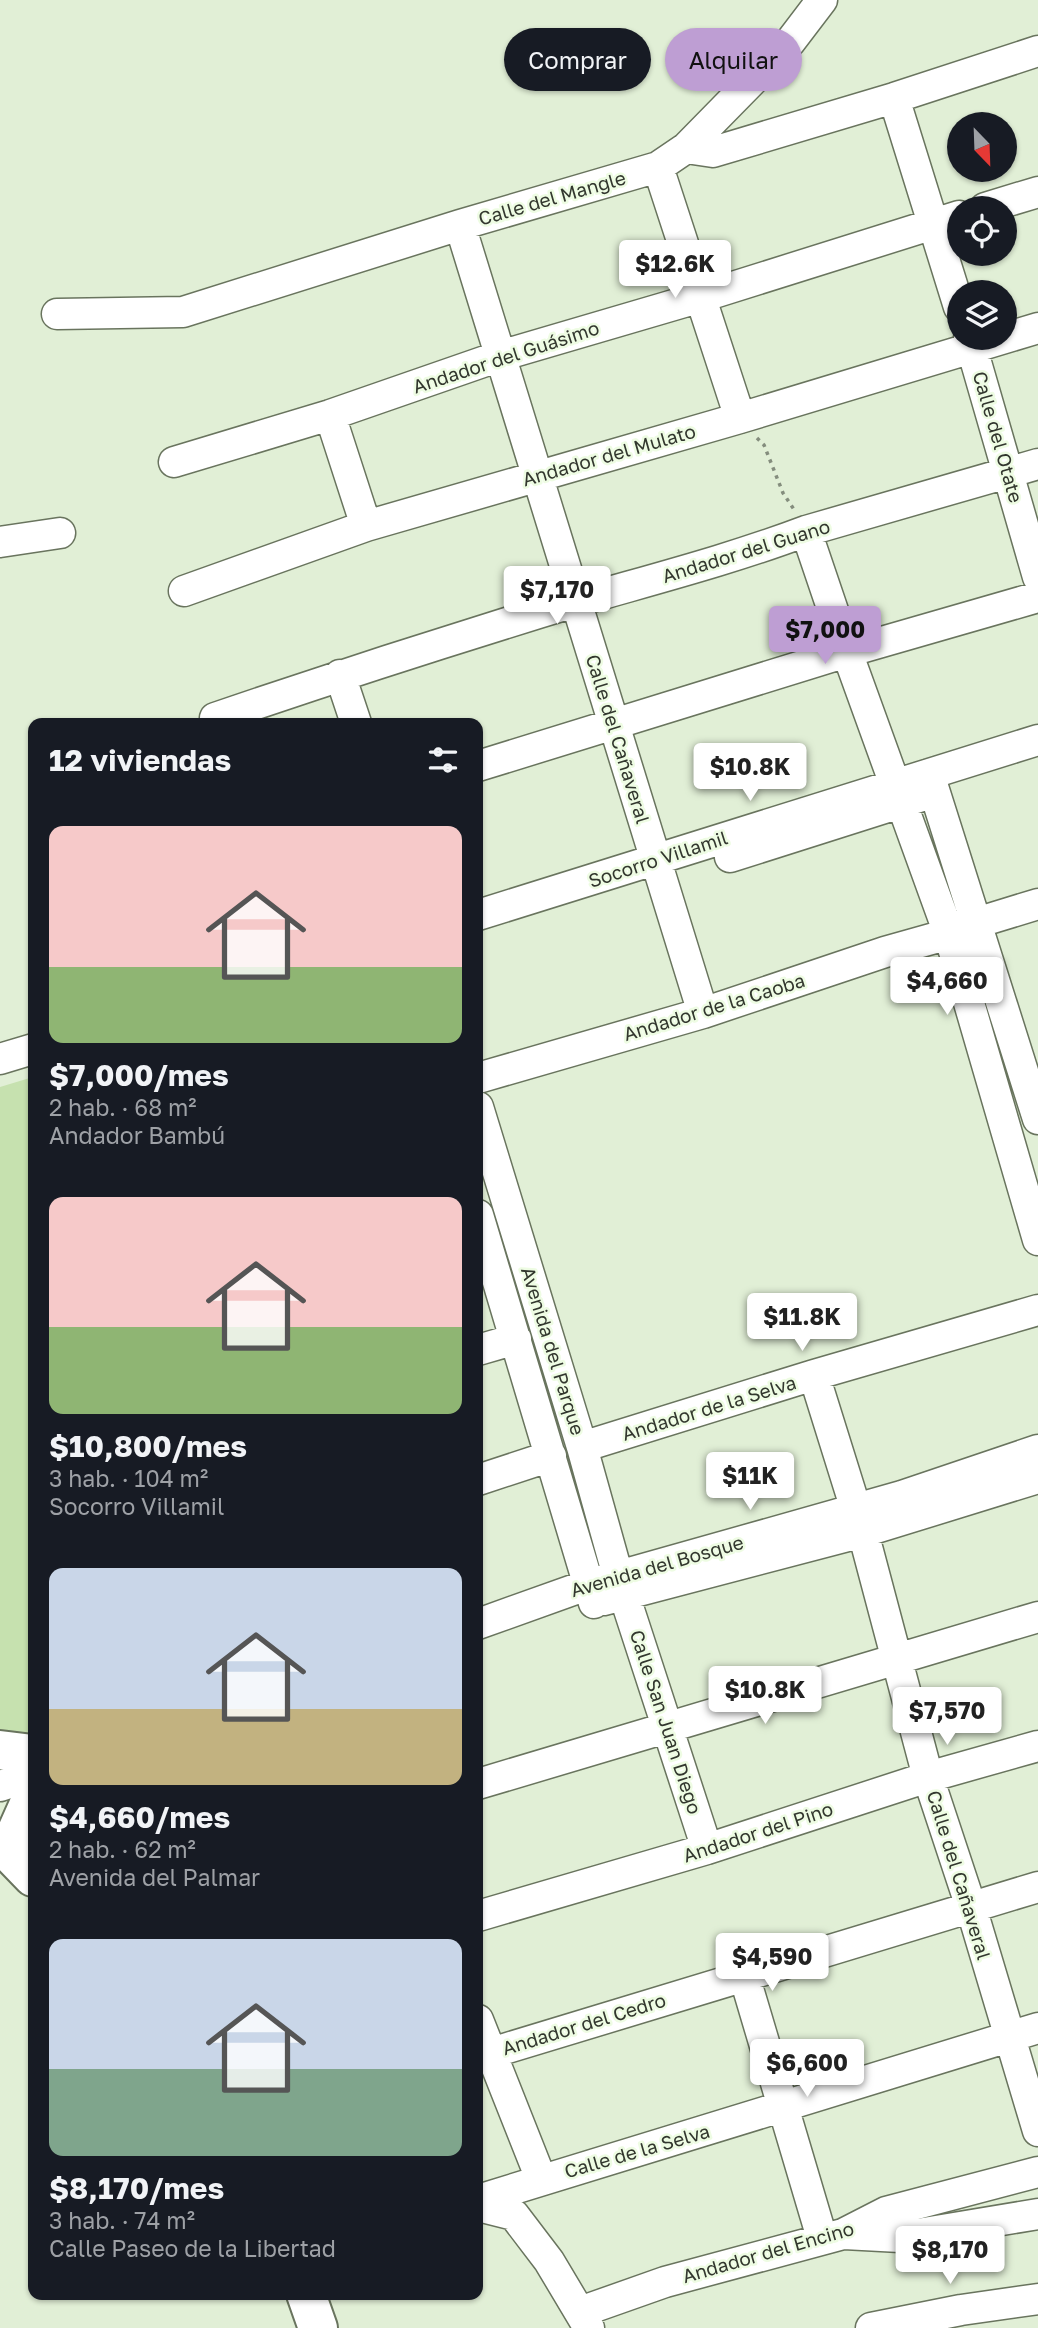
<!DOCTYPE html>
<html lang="es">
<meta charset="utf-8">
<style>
:root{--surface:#171b24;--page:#242831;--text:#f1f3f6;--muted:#9ea1a6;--accent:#be9ed3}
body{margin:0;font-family:"Golos Text",sans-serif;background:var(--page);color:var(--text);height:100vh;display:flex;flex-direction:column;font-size:26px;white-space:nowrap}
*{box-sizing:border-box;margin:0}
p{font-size:23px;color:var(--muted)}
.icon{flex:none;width:38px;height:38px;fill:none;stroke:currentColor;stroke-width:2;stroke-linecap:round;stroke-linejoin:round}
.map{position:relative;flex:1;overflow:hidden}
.panel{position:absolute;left:28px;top:718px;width:455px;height:1582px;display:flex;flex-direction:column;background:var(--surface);border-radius:14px;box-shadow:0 2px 5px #0004}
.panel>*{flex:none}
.banner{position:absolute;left:504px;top:28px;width:429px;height:63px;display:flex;gap:14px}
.needle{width:46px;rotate:157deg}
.fabs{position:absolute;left:947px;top:112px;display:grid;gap:14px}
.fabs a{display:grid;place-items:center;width:70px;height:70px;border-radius:50%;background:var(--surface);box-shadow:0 2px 5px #0004;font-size:35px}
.price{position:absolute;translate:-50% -60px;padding:0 16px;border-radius:7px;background:#fff;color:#222;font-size:23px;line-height:46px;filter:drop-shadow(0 2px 4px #0008)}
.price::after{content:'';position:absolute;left:50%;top:42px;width:21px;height:16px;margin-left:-10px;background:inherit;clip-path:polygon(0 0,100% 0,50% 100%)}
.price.active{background:var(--accent);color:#111}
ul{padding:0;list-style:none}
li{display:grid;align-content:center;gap:14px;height:371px;padding:0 21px}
li span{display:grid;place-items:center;height:217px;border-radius:14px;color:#555}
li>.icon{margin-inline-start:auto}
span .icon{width:126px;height:126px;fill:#fffc;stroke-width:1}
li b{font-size:30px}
h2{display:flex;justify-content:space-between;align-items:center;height:84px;padding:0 21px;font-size:30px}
.tag{padding:0 24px;border-radius:32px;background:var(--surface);box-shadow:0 2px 5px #0004;font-size:24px;line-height:63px}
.tag.active{background:var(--accent);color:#111}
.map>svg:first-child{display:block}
</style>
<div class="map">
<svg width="1038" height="2328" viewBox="0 0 1038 2328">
<rect width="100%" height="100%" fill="#e1efd6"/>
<path fill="#c6e1af" d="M 33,1077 L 33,1737 L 0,1739 L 0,1087 Z"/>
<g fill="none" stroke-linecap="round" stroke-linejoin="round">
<defs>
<path id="minor" d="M 894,98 L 959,307
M 686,148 L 713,152 L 894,98 L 1038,51
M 658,167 L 740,418
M 985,208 L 1038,192
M 460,225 L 703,1013
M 57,314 L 183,312 L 460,225 L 658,167 L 686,148 L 790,42 L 822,0
M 969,338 L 1038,577
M 330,415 L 366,526
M 174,462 L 330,415 L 500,356 L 701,297 L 959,216
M 806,531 L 847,652 L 949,934 L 1038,1240
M 0,542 L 60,533
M 184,591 L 366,526 L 740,418 L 1038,328
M 340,675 L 356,723
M 215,718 C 335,677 456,638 578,601 C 654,579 732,559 806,531 L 1038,464
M 478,766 L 847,652 L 1038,597
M 929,774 L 1038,1119
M 730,857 L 919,797
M 478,915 L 1038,740
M 976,923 L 1038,904
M 0,1059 L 33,1049
M 478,1078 L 703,1013 L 885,952 L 949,934
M 478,1107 L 582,1447 L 618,1576 L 707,1849
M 478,1215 L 594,1603
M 478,1350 L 516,1339
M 814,1375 L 863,1532 L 928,1777 L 971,1907 L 1038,2131
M 582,1447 L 814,1375 L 1038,1310
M 478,1480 L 551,1456
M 604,1600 L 863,1532 L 1038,1478
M 478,1624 L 587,1585 L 902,1496 L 1038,1450
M 478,1784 L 1038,1617
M 0,1786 L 33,1775
M 478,1916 L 707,1849 L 928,1777 L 1038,1746
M 744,1975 L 822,2238
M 478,2020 L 541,2179
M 491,2053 L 1038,1887
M 478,2200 L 1038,2028
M 478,2206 L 514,2215 L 549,2261 L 589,2328
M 844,2234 L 900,2237 L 1038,2214
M 580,2312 L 665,2282 L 843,2234 L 886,2212 L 1038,2172
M 871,2328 L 961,2310 L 1038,2299"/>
<path id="major" d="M 0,1750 L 33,1754
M 0,1843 L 33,1877
M 8,1851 L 33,1795
M 306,2294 L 318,2328"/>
</defs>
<use href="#minor" stroke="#69745e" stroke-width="33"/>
<use href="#major" stroke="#69745e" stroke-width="42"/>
<path stroke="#848d7d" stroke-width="3.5" stroke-dasharray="3.5 5" stroke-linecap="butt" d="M 757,438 L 764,445 L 783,493 L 795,511"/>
<use href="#minor" stroke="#fff" stroke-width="30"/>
<use href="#major" stroke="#fff" stroke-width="38"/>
</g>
<g text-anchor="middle" stroke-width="5" stroke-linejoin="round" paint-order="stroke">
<g font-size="19" fill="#32372e" stroke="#eefce3">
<text transform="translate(552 198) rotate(-16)" y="7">Calle del Mangle</text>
<text transform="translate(506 357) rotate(-18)" y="7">Andador del Guásimo</text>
<text transform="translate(998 437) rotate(74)" y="7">Calle del Otate</text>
<text transform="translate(609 455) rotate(-16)" y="7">Andador del Mulato</text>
<text transform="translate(746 551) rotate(-17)" y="7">Andador del Guano</text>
<text transform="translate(618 739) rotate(73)" y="7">Calle del Cañaveral</text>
<text transform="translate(658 859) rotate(-18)" y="7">Socorro Villamil</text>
<text transform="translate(714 1007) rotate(-17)" y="7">Andador de la Caoba</text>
<text transform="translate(553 1351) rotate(73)" y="7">Avenida del Parque</text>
<text transform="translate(709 1408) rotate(-17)" y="7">Andador de la Selva</text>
<text transform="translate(657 1566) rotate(-16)" y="7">Avenida del Bosque</text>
<text transform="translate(666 1722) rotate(72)" y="7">Calle San Juan Diego</text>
<text transform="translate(758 1832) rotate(-18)" y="7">Andador del Pino</text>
<text transform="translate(959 1875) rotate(73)" y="7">Calle del Cañaveral</text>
<text transform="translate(584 2024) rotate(-17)" y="7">Andador del Cedro</text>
<text transform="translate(637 2151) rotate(-16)" y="7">Calle de la Selva</text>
<text transform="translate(768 2252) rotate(-16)" y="7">Andador del Encino</text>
</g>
</g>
</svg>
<div class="fabs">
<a><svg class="needle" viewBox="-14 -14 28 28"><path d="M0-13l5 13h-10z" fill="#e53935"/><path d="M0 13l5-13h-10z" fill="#9ea1a6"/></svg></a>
<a><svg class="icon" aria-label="locate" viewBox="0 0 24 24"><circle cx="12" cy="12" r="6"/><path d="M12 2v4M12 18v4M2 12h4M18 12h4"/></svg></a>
<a><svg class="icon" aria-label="layers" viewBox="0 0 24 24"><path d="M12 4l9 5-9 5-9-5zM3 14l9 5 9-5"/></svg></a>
</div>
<b class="price" style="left:675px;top:300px">$12.6K</b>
<b class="price" style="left:557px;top:626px">$7,170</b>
<b class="price active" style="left:825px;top:666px">$7,000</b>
<b class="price" style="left:750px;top:803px">$10.8K</b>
<b class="price" style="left:947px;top:1017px">$4,660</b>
<b class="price" style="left:802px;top:1353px">$11.8K</b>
<b class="price" style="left:750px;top:1512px">$11K</b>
<b class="price" style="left:765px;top:1726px">$10.8K</b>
<b class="price" style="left:947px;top:1747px">$7,570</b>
<b class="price" style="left:772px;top:1993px">$4,590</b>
<b class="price" style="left:807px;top:2099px">$6,600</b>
<b class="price" style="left:950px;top:2286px">$8,170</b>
<div class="banner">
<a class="tag">Comprar</a>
<a class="tag active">Alquilar</a>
</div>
<section class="panel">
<h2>12 viviendas<svg class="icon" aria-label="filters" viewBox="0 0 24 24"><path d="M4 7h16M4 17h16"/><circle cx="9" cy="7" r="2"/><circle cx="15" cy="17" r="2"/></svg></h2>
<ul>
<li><span style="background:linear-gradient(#f6c9c9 65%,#8fb573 0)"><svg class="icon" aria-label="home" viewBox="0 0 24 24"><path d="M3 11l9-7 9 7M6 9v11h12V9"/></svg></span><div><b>$7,000/mes</b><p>2 hab. · 68 m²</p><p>Andador Bambú</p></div></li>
<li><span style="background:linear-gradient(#f6c9c9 60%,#8fb573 0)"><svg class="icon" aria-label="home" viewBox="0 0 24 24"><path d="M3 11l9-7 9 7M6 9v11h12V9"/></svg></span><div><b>$10,800/mes</b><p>3 hab. · 104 m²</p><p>Socorro Villamil</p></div></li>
<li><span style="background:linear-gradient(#c9d6e8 65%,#c2b280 0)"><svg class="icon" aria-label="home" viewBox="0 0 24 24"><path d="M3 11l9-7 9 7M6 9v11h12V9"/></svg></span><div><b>$4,660/mes</b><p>2 hab. · 62 m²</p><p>Avenida del Palmar</p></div></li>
<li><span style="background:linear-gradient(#c9d6e8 60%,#7fa58c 0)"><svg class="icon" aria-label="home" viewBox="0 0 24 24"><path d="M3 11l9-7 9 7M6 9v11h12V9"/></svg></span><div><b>$8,170/mes</b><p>3 hab. · 74 m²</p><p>Calle Paseo de la Libertad</p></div></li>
</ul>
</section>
</div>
